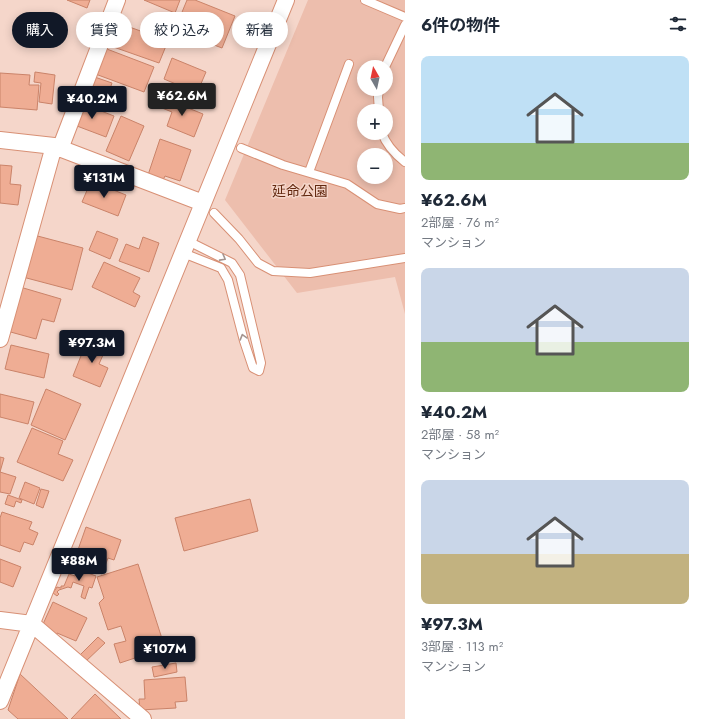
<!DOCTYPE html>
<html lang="ja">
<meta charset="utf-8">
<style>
:root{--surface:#fff;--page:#f2f2f3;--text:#1f2937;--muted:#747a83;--accent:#111827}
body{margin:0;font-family:Jost,"Noto Sans JP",sans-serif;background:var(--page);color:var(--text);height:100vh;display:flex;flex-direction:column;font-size:15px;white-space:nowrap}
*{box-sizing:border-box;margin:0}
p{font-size:13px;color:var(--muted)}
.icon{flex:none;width:22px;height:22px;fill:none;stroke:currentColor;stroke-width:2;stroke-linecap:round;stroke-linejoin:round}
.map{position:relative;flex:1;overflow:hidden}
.details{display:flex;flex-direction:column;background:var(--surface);width:300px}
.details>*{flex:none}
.hud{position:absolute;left:12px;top:12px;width:333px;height:36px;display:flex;gap:8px}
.needle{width:26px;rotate:351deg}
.controls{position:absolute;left:357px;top:60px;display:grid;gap:8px}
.controls a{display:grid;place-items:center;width:36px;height:36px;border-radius:50%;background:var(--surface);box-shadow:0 2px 10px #0003;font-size:20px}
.price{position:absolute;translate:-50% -34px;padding:0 9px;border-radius:4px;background:var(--accent);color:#fff;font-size:13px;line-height:26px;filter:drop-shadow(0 1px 2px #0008)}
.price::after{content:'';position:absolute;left:50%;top:24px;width:12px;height:9px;margin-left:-6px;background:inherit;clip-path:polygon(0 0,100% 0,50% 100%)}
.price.active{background:#222;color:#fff}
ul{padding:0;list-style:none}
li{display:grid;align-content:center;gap:8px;height:212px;padding:0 16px}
li span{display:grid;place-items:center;height:124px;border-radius:8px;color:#555}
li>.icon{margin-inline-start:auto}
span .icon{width:72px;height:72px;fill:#fffc;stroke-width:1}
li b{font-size:17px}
h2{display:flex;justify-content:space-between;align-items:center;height:48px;padding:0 16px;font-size:17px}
.pill{padding:0 14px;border-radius:18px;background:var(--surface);box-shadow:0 2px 10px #0003;font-size:14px;line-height:36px}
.pill.active{background:var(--accent);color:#fff}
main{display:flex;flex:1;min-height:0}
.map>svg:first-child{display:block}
</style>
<main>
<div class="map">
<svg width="405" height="719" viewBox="0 0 405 719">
<rect width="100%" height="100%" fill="#f5d6ca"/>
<path fill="#edbead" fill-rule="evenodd" d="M 308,0 L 405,0 L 405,314 L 395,277 L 297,293 L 225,200 ZM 364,67 L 386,67 L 386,89 L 364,89 ZM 364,111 L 386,111 L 386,133 L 364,133 ZM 364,155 L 386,155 L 386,177 L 364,177 Z"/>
<path fill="#efad94" stroke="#ca8369" d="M 67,0 L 90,0 L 87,8 Z
M 144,0 L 180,0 L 175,13 Z
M 187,0 L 195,0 L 235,16 L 222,48 L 193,37 L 189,47 L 171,39 Z
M 113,21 L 168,41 L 159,63 L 105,44 Z
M 99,46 L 154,67 L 144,92 L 90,72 Z
M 172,58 L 206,72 L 197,93 L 164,79 Z
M 35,72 L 55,75 L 52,104 L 39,102 L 41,83 L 34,82 Z
M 0,73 L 30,75 L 29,85 L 39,85 L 37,110 L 0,107 Z
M 86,74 L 112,83 L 105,103 L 79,93 Z
M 161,97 L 203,114 L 194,137 L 167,126 L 172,112 L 157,106 Z
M 78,102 L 114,116 L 106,137 L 69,123 Z
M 121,116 L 144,126 L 129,161 L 106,151 Z
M 160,139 L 191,150 L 180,181 L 165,176 L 163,180 L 148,175 Z
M 0,165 L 12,166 L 10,184 L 21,185 L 18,205 L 0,203 Z
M 91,181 L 126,195 L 118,216 L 82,202 Z
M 97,231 L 118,239 L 110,259 L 89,250 Z
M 30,234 L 83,248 L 72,290 L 19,276 Z
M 143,237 L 159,243 L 149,272 L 119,261 L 126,244 L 139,249 Z
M 104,262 L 140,278 L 133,292 L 140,296 L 135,307 L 92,287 Z
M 20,287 L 61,299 L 54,322 L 42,319 L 36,339 L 7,331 Z
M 88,338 L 107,346 L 99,364 L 108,368 L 100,387 L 73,376 Z
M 11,345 L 49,354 L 44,378 L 5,369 Z
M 46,389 L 81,404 L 65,440 L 31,425 Z
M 0,394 L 34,402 L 28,424 L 0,417 Z
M 32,428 L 63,441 L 58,454 L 73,460 L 63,481 L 17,462 Z
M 0,457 L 4,458 L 0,472 Z
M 0,472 L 16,477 L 10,494 L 0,492 Z
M 25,482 L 40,488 L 34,504 L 19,498 Z
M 41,489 L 49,491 L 43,508 L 36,505 Z
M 8,495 L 22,500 L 21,503 L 16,501 L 14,507 L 5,504 Z
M 250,499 L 258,531 L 184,551 L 175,518 Z
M 2,512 L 32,522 L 29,529 L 38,533 L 33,545 L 24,542 L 20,552 L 0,545 L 0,518 Z
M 86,527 L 121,540 L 114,560 L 108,558 L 102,574 L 73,564 Z
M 0,559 L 21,567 L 13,587 L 0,582 Z
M 138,564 L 165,648 L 120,663 L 114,644 L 126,641 L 121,626 L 108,630 L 99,603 L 104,598 L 97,577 Z
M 77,569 L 96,576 L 92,588 L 89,587 L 85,599 L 81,597 L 84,586 L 73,582 L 71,588 L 68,587 L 59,590 L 57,592 L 59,594 L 57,596 L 53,593 L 57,587 L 61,588 L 61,586 L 64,586 L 69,574 L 75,576 Z
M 53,602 L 87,618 L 76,641 L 57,633 L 54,639 L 39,633 Z
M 98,637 L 105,643 L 84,663 L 78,657 Z
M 176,663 L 177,672 L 154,677 L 152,667 Z
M 20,674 L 68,719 L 18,719 L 8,710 Z
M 185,677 L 187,701 L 175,702 L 176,708 L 140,710 L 139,699 L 145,699 L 144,680 Z
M 95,694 L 121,719 L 71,719 Z"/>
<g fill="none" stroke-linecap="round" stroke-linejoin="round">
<defs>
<path id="lane" d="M 365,0 L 405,17
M 385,67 L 405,25
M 379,111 L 378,97 L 379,89
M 382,133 C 386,144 396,155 405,162
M 241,148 L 283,165 L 347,184 L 377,204 L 400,209 L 405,208
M 309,172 L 349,64
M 214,213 L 239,239 L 258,263 L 273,271 L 310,273 L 405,258
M 183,253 L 221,268 L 228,280 L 244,341 L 253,368 L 259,371 L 261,363 L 240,275 L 232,263 L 188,241"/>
<path id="street" d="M 0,140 L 54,146 L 203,203
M 60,149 L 117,0
M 0,339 L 54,146
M 0,620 L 32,624 L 143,719
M 0,701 L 286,0"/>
</defs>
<use href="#lane" stroke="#d89075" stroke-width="10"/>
<use href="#street" stroke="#d89075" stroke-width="18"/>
<use href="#lane" stroke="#fff" stroke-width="8"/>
<use href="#street" stroke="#fff" stroke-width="16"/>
</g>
<defs><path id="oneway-chevron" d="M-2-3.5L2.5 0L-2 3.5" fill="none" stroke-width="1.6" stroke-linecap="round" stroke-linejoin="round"/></defs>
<g stroke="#a49590">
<use href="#oneway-chevron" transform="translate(223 258) rotate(29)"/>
<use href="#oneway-chevron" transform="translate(243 337) rotate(-106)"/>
</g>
<g text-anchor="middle" stroke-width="3" stroke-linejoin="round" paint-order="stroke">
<g font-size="14" fill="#632910" stroke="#f5d6ca">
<text x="300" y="196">延命公園</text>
</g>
</g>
</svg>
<div class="controls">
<a><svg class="needle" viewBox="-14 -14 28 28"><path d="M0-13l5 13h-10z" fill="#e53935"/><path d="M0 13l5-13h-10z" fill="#747a83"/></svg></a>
<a>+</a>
<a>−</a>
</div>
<b class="price active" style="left:182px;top:117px">¥62.6M</b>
<b class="price" style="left:92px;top:120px">¥40.2M</b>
<b class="price" style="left:104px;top:199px">¥131M</b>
<b class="price" style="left:92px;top:364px">¥97.3M</b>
<b class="price" style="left:79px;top:582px">¥88M</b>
<b class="price" style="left:165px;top:670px">¥107M</b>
<div class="hud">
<a class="pill active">購入</a>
<a class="pill">賃貸</a>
<a class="pill">絞り込み</a>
<a class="pill">新着</a>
</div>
</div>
<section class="details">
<h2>6件の物件<svg class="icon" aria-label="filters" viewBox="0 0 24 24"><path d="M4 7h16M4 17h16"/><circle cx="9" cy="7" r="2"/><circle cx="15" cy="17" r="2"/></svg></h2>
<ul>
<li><span style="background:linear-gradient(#bfe0f5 70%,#8fb573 0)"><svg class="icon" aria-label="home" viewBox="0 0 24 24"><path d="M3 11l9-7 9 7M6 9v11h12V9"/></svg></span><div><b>¥62.6M</b><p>2部屋 · 76 m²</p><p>マンション</p></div></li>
<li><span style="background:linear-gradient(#c9d6e8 60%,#8fb573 0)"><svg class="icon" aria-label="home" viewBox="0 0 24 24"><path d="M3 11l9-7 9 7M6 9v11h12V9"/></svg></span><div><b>¥40.2M</b><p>2部屋 · 58 m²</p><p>マンション</p></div></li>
<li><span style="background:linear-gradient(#c9d6e8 60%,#c2b280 0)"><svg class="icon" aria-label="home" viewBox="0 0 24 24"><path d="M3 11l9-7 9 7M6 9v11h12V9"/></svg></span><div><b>¥97.3M</b><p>3部屋 · 113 m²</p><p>マンション</p></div></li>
</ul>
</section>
</main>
